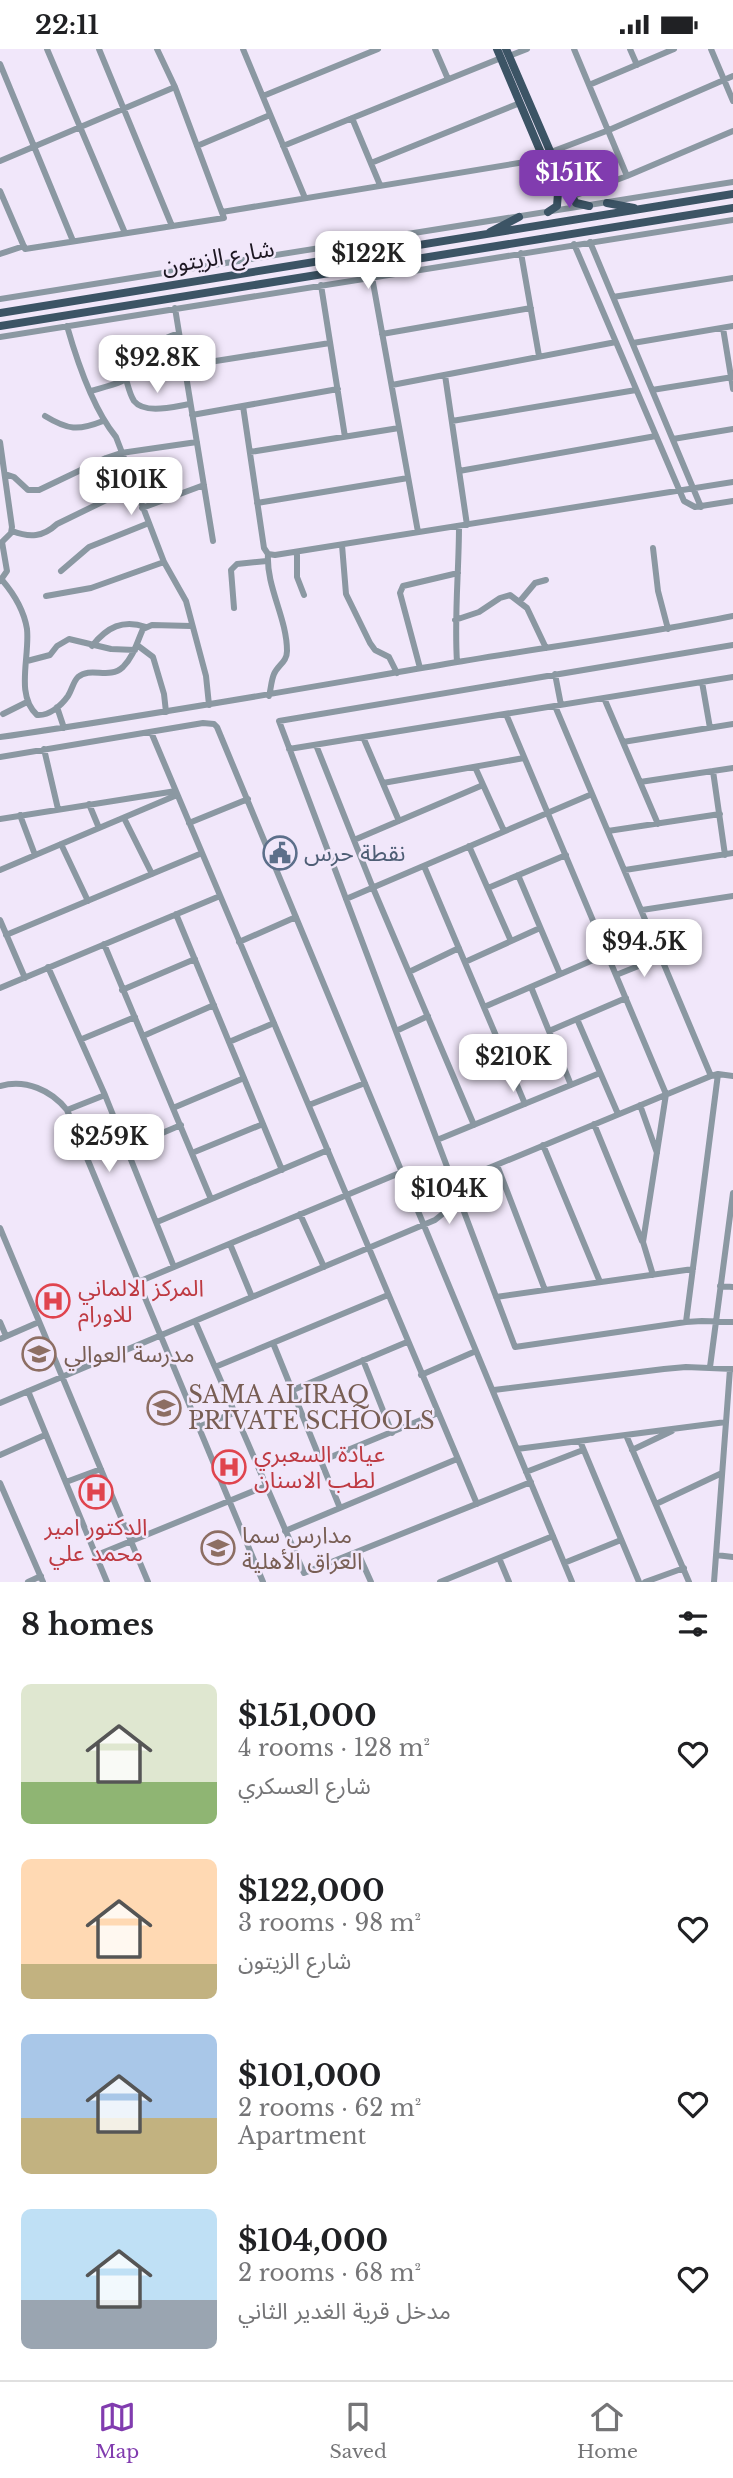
<!DOCTYPE html>
<meta charset="utf-8">
<style>
:root{--surface:#fff;--page:#f2f2f2;--text:#202124;--muted:#757577;--line:#e0e0e0;--accent:#813caf}
body{margin:0;font-family:"Libre Baskerville","Noto Sans Arabic",serif;background:var(--page);color:var(--text);height:100vh;display:flex;flex-direction:column;font-size:26px;white-space:nowrap}
*{box-sizing:border-box;margin:0}
p{font-size:23px;color:var(--muted)}
.icon{flex:none;width:38px;height:38px;fill:none;stroke:currentColor;stroke-width:2;stroke-linecap:round;stroke-linejoin:round}
.map{position:relative;height:1533px;overflow:hidden}
.panel{display:flex;flex-direction:column;background:var(--surface);flex:1}
.panel>*{flex:none}
.price{position:absolute;translate:-50% -60px;padding:0 16px;border-radius:14px;background:#fff;color:#222;font-size:23px;line-height:46px;filter:drop-shadow(0 2px 4px #0008)}
.price::after{content:'';position:absolute;left:50%;top:42px;width:21px;height:16px;margin-left:-10px;background:inherit;clip-path:polygon(0 0,100% 0,50% 100%)}
.price.on{background:var(--accent);color:#fff}
ul{padding:0;list-style:none}
li{display:flex;align-items:center;gap:21px;height:175px;padding:0 21px}
li span{display:grid;place-items:center;flex:none;width:196px;height:140px;border-radius:10px;color:#555}
li>.icon{margin-inline-start:auto}
span .icon{width:84px;height:84px;fill:#fffc;stroke-width:1}
li b{font-size:30px}
h2{display:flex;justify-content:space-between;align-items:center;height:84px;padding:0 21px;font-size:30px}
.status{display:flex;justify-content:space-between;align-items:center;height:49px;padding:0 35px;background:var(--surface);direction:ltr}
.status svg{height:19px;fill:currentColor}
.dock{display:flex;justify-content:space-around;align-items:center;height:98px;border-top:2px solid var(--line);background:var(--surface);font-size:19px;color:var(--muted)}
.dock a{display:grid;justify-items:center;gap:4px}
.dock .on{color:var(--accent)}
.map>svg:first-child{display:block}
</style>
<div class="status"><b>22:11</b><svg viewBox="0 0 49 12"><path d="M0 12V9h3v3zM5 12V6h3v6zM10 12V3h3v9zM15 12V0h3v12zM26 1h20v11H26zM47 4h2v5h-2z"/></svg></div>
<div class="map">
<svg width="733" height="1533" viewBox="0 0 733 1533">
<rect width="100%" height="100%" fill="#f1e7fa"/>
<g fill="none" stroke-linecap="round" stroke-linejoin="round">
<path stroke="#8b98a2" stroke-width="6" d="M 47,0 L 125,184
M 99,0 L 172,177
M 243,0 L 305,149
M 435,0 L 448,30
M 630,0 L 637,16
M 711,0 L 733,52
M 509,7 L 527,0
M 0,15 L 73,192
M 589,36 L 674,0
M 263,47 L 378,0
M 352,69 L 380,136
M 197,97 L 270,66
M 283,97 L 501,9
M 551,103 L 609,81 L 733,27
M 0,112 L 175,38
M 371,114 L 520,54
M 627,127 L 733,82
M 0,142 L 25,200 L 224,169 L 175,38 L 157,0
M 571,148 L 627,127 L 574,0
M 222,163 L 543,110
M 590,193 L 701,458
M 574,195 L 684,452 L 695,458 L 733,452
M 521,204 L 539,307
M 0,205 L 24,197
M 372,228 L 418,483
M 321,236 L 345,388
M 613,248 L 733,229
M 0,250 L 733,133
M 175,259 L 213,492
M 67,277 C 77,312 93,360 116,388 L 164,513 L 186,552 L 206,627 L 209,656
M 723,279 L 733,340
M 382,285 L 531,259
M 0,288 L 733,171
M 633,294 L 733,277
M 184,317 L 330,294
M 445,326 L 467,476
M 126,330 C 128,337 130,346 134,352 C 145,366 176,357 190,355
M 392,336 L 616,293
M 652,341 L 733,328
M 91,342 C 108,337 128,333 141,320 C 161,300 143,296 179,284
M 243,357 L 264,499 L 268,505 L 275,506 L 733,433
M 192,366 L 338,340
M 45,367 C 68,381 78,382 103,372
M 452,372 L 636,341
M 673,390 L 733,380
M 0,393 L 12,478 L 11,484 L 2,493 L 7,522 L 0,532
M 250,403 L 399,379
M 459,422 L 656,387
M 5,425 L 14,428 L 28,441 L 39,441 L 106,409 L 121,404 L 197,393
M 257,454 L 408,429
M 142,459 L 204,436
M 12,482 C 30,489 43,488 57,475 L 135,437
M 342,496 L 346,545 L 370,594 L 375,601 L 389,608 L 397,624
M 653,499 L 658,542 L 668,580
M 297,503 L 297,528 L 304,546
M 268,505 C 266,538 287,569 287,602 C 287,613 278,616 274,625 C 271,632 271,640 269,647
M 61,522 L 89,498 L 149,474
M 2,531 C 14,545 24,562 27,580 C 30,608 15,646 37,666 C 49,667 61,657 68,647 C 72,641 73,633 78,628 C 91,617 109,631 123,618 C 134,607 137,593 143,580 L 152,576 L 191,577
M 46,547 L 91,539 L 164,513
M 520,552 L 535,534 L 546,531
M 234,559 L 231,521 L 237,515 L 267,512
M 455,571 L 479,563 L 500,549 L 510,546 L 527,559 L 546,599
M 137,596 L 153,608 L 164,645 L 166,663
M 733,596 L 279,672 L 515,1298 L 686,1273 L 702,1272 L 733,1273
M 92,597 C 107,578 123,570 146,578
M 27,612 L 50,606 L 57,597 L 69,590 L 111,600 L 135,601
M 457,613 C 454,567 459,522 459,477
M 420,619 L 400,544 L 403,537 L 458,524
M 555,625 L 561,656
M 702,633 L 710,679
M 604,649 L 658,775
M 555,657 L 711,1027
M 57,658 L 64,679
M 3,665 L 27,653
M 506,665 L 666,1045 L 643,1193 L 653,1226
M 151,683 L 477,1455
M 0,688 C 147,667 293,641 440,616 C 538,599 636,587 733,567
M 363,688 L 399,772
M 623,693 L 733,675
M 316,696 L 373,839 L 474,1076
M 44,700 L 58,760
M 289,700 L 733,628
M 0,708 L 203,674 L 214,675 L 217,678 L 572,1533
M 475,718 L 504,782
M 713,722 L 725,806
M 640,733 L 733,719
M 383,734 L 524,709
M 89,755 L 99,779
M 20,766 L 35,806
M 124,769 L 152,825
M 0,770 L 176,742
M 189,774 L 248,750
M 608,782 L 720,765
M 354,791 L 483,736
M 61,795 L 88,852
M 469,797 L 511,892
M 424,817 L 525,1055
M 0,821 L 177,746
M 625,821 L 733,804
M 518,826 L 560,925
M 488,839 L 566,806
M 346,850 L 592,745
M 642,861 L 733,847
M 176,865 L 282,1121
M 0,871 L 25,929
M 6,886 L 202,804
M 239,893 L 296,868
M 104,895 L 211,1150
M 465,913 L 540,879
M 48,918 L 105,1046 L 174,1218
M 409,923 L 459,899
M 616,926 L 661,908
M 531,938 L 571,1036
M 0,939 L 220,847
M 122,941 L 195,910
M 484,958 L 607,905
M 577,970 L 618,1065
M 396,982 L 428,967
M 549,982 L 626,949
M 143,987 L 214,956
M 82,990 L 135,968
M 229,993 L 274,974
M 0,1037 C 26,1030 51,1041 67,1061 L 263,1533
M 309,1056 L 365,1034
M 640,1056 L 657,1104
M 173,1059 L 244,1029
M 67,1061 L 105,1046
M 594,1075 L 642,1192
M 437,1091 L 600,1024
M 543,1096 L 600,1233
M 127,1099 L 181,1076
M 192,1104 L 263,1075
M 497,1116 L 545,1241
M 453,1134 L 711,1027 L 718,1025 L 733,1027
M 300,1165 L 324,1218
M 157,1173 L 328,1101
M 0,1179 L 148,1533
M 230,1195 L 252,1248
M 138,1233 L 402,1123
M 720,1237 L 733,1238
M 496,1248 L 693,1220
M 195,1272 L 304,1524 L 531,1433
M 0,1273 L 6,1287
M 686,1273 L 718,1025
M 0,1290 L 39,1273
M 273,1294 L 340,1459
M 363,1311 L 392,1384
M 215,1318 L 388,1246
M 710,1318 L 733,1144
M 421,1326 L 476,1302
M 293,1341 L 407,1293
M 494,1341 L 664,1320 L 686,1318 L 733,1320
M 28,1342 L 107,1533
M 0,1354 L 435,1171 L 460,1151
M 198,1378 L 234,1364
M 626,1386 L 689,1533
M 580,1392 L 639,1533
M 517,1400 L 726,1373
M 632,1401 L 672,1382
M 0,1406 L 45,1386
M 321,1412 L 438,1364
M 526,1423 L 583,1401
M 66,1433 L 101,1420
M 0,1434 L 43,1533
M 656,1455 L 722,1424
M 285,1482 L 457,1410
M 358,1504 L 371,1533
M 97,1506 L 266,1437
M 716,1506 L 733,1508
M 499,1509 L 509,1533
M 564,1514 L 621,1491
M 28,1533 L 41,1527
M 440,1533 L 553,1487
M 645,1533 L 684,1519
M 714,1533 L 730,1320"/>
<path stroke="#3c5465" stroke-width="8" d="M 497,0 L 558,144 L 557,157 L 548,163
M 506,0 L 566,139 L 576,154 L 589,157
M 607,154 L 634,159
M 490,183 L 519,168
M 0,264 L 733,145
M 0,277 L 733,159"/>
</g>
<defs>
<symbol id="civic-ring" viewBox="-11 -11 22 22"><circle r="9.5" fill="#f1e7fa" stroke="#5c6f8a" stroke-width="1.5"/><path d="M-.6-6.5H3V-4.5H.6V-3L4-1V1h2V6H-6V1h2V-1L-.6-3ZM-1.2 2.5V6h2.4V2.5Z" fill="#5c6f8a"/></symbol>
<symbol id="hospital-ring" viewBox="-11 -11 22 22"><circle r="9.5" fill="#f1e7fa" stroke="#e0444e" stroke-width="1.5"/><path d="M-5-5h3v3.5h4V-5h3V5h-3V1.5h-4V5h-3Z" fill="#e0444e"/></symbol>
<symbol id="school-ring" viewBox="-11 -11 22 22"><circle r="9.5" fill="#f1e7fa" stroke="#8d6e63" stroke-width="1.5"/><path d="M0-5L7-2L0 1L-7-2ZM-4 1L0 2.5L4 1V4Q0 6-4 4Z" fill="#8d6e63"/></symbol>
</defs>
<g fill-rule="evenodd">
<use href="#civic-ring" x="261" y="785" width="38" height="38"/>
<use href="#hospital-ring" x="34" y="1233" width="38" height="38"/>
<use href="#school-ring" x="20" y="1286" width="38" height="38"/>
<use href="#school-ring" x="145" y="1340" width="38" height="38"/>
<use href="#hospital-ring" x="210" y="1399" width="38" height="38"/>
<use href="#hospital-ring" x="77" y="1424" width="38" height="38"/>
<use href="#school-ring" x="199" y="1480" width="38" height="38"/>
</g>
<g text-anchor="middle" stroke-width="5" stroke-linejoin="round" paint-order="stroke">
<g font-size="23" fill="#1d1722" stroke="#f1e7fa">
<text transform="translate(218 208) rotate(-9)" y="8">شارع الزيتون</text>
</g>
<g font-size="23" fill="#4e5e75" stroke="#f1e7fa" text-anchor="start">
<text x="304" y="812">نقطة حرس</text>
</g>
<g font-size="23" fill="#be3a42" stroke="#f1e7fa" text-anchor="start">
<text x="78" y="1247">المركز الالماني<tspan x="78" dy="26">للاورام</tspan></text>
<text x="254" y="1413">عيادة السعبري<tspan x="254" dy="26">لطب الاسنان</tspan></text>
<text x="96" y="1486" text-anchor="middle">الدكتور امير<tspan x="96" dy="26">محمد علي</tspan></text>
</g>
<g font-size="23" fill="#785e54" stroke="#f1e7fa" text-anchor="start">
<text x="64" y="1313">مدرسة العوالي</text>
<text x="188" y="1354">SAMA ALIRAQ<tspan x="188" dy="26">PRIVATE SCHOOLS</tspan></text>
<text x="242" y="1494">مدارس سما<tspan x="242" dy="26">العراق الأهلية</tspan></text>
</g>
</g>
</svg>
<b class="price on" style="left:569px;top:161px">$151K</b>
<b class="price" style="left:368px;top:242px">$122K</b>
<b class="price" style="left:157px;top:346px">$92.8K</b>
<b class="price" style="left:131px;top:468px">$101K</b>
<b class="price" style="left:644px;top:930px">$94.5K</b>
<b class="price" style="left:513px;top:1045px">$210K</b>
<b class="price" style="left:109px;top:1125px">$259K</b>
<b class="price" style="left:449px;top:1177px">$104K</b>
</div>
<section class="panel">
<h2>8 homes<svg class="icon" aria-label="filters" viewBox="0 0 24 24"><path d="M4 7h16M4 17h16"/><circle cx="9" cy="7" r="2"/><circle cx="15" cy="17" r="2"/></svg></h2>
<ul>
<li><span style="background:linear-gradient(#dfe7d0 70%,#8fb573 0)"><svg class="icon" aria-label="home" viewBox="0 0 24 24"><path d="M3 11l9-7 9 7M6 9v11h12V9"/></svg></span><div><b>$151,000</b><p>4 rooms · 128 m²</p><p>شارع العسكري</p></div><svg class="icon" aria-label="heart" viewBox="0 0 24 24"><path d="M12 20l-8-8c-3-5 5-10 8-4 3-6 11-1 8 4z"/></svg></li>
<li><span style="background:linear-gradient(#ffd9b3 75%,#c2b280 0)"><svg class="icon" aria-label="home" viewBox="0 0 24 24"><path d="M3 11l9-7 9 7M6 9v11h12V9"/></svg></span><div><b>$122,000</b><p>3 rooms · 98 m²</p><p>شارع الزيتون</p></div><svg class="icon" aria-label="heart" viewBox="0 0 24 24"><path d="M12 20l-8-8c-3-5 5-10 8-4 3-6 11-1 8 4z"/></svg></li>
<li><span style="background:linear-gradient(#a9c7e8 60%,#c2b280 0)"><svg class="icon" aria-label="home" viewBox="0 0 24 24"><path d="M3 11l9-7 9 7M6 9v11h12V9"/></svg></span><div><b>$101,000</b><p>2 rooms · 62 m²</p><p>Apartment</p></div><svg class="icon" aria-label="heart" viewBox="0 0 24 24"><path d="M12 20l-8-8c-3-5 5-10 8-4 3-6 11-1 8 4z"/></svg></li>
<li><span style="background:linear-gradient(#bfe0f5 65%,#9aa5b1 0)"><svg class="icon" aria-label="home" viewBox="0 0 24 24"><path d="M3 11l9-7 9 7M6 9v11h12V9"/></svg></span><div><b>$104,000</b><p>2 rooms · 68 m²</p><p>مدخل قرية الغدير الثاني</p></div><svg class="icon" aria-label="heart" viewBox="0 0 24 24"><path d="M12 20l-8-8c-3-5 5-10 8-4 3-6 11-1 8 4z"/></svg></li>
</ul>
</section>
<nav class="dock">
<a class="on"><svg class="icon" aria-label="map" viewBox="0 0 24 24"><path d="M3 6l6-2 6 2 6-2v14l-6 2-6-2-6 2zM9 4v14M15 6v14"/></svg>Map</a>
<a><svg class="icon" aria-label="saved" viewBox="0 0 24 24"><path d="M7 4h10v16l-5-4-5 4z"/></svg>Saved</a>
<a><svg class="icon" aria-label="home" viewBox="0 0 24 24"><path d="M3 11l9-7 9 7M6 9v11h12V9"/></svg>Home</a>
</nav>
